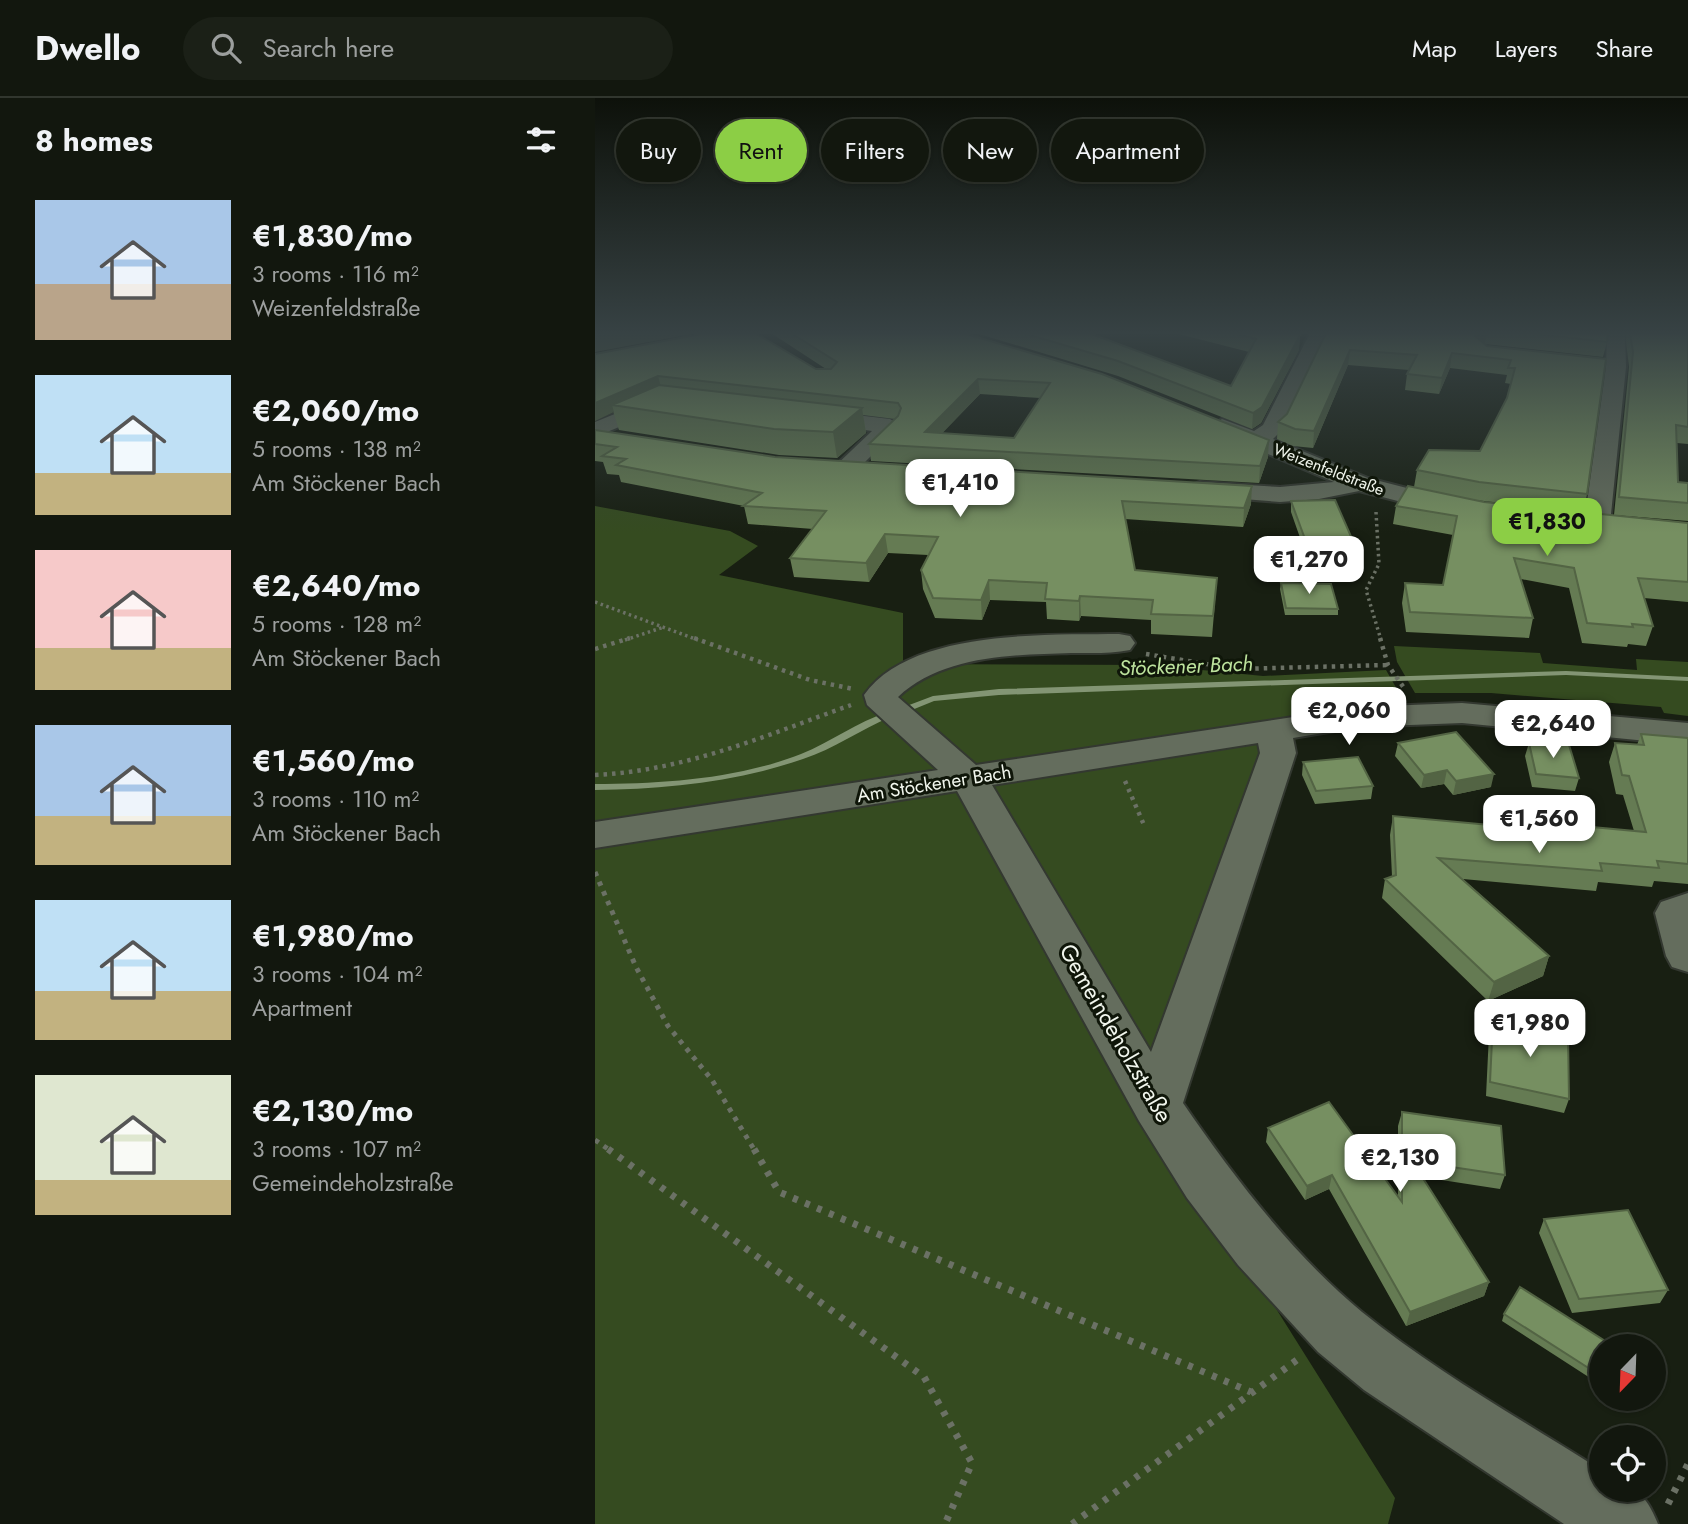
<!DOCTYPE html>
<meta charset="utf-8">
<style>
:root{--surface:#12170e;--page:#1b2017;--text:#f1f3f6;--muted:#9c9f9e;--line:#31362e;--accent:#8cce45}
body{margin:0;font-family:Jost,sans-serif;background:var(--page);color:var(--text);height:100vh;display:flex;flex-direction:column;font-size:26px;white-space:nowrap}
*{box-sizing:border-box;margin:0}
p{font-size:23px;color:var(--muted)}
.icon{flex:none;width:38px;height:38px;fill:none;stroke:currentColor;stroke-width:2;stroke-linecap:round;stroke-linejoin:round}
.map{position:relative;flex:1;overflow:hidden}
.side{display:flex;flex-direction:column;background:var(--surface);width:595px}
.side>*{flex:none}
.top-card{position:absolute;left:21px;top:21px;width:665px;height:63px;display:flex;gap:14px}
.needle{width:46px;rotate:203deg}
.fabs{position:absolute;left:994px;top:1236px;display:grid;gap:14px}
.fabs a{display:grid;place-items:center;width:77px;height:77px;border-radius:50%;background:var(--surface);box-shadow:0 2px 5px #0004,0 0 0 2px var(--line);font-size:35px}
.price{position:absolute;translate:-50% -60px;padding:0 16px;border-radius:14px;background:#fff;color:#222;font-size:23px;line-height:46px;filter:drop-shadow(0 2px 4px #0008)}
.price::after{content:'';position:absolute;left:50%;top:42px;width:21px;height:16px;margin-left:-10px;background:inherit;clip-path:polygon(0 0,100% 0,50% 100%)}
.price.on{background:var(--accent);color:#111}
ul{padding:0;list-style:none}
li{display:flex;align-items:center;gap:21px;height:175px;padding:0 35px}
li span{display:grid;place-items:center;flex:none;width:196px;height:140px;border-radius:0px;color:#555}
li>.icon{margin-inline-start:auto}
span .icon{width:84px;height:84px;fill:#fffc;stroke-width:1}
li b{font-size:30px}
h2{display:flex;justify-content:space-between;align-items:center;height:84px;padding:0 35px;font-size:30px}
.chip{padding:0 24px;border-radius:32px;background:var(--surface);box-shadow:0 2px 5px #0004,0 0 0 2px var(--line);font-size:24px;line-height:63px}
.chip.on{background:var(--accent);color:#111}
header{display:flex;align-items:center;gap:42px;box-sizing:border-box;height:98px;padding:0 35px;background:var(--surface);border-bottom:2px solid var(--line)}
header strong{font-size:33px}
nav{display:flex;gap:38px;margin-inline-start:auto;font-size:24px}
.search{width:490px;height:63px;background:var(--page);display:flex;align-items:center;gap:18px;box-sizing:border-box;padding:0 24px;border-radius:38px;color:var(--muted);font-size:26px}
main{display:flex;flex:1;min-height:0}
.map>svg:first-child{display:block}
</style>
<header>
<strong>Dwello</strong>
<div class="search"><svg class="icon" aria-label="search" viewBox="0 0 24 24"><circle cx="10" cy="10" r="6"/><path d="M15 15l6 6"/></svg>Search here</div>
<nav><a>Map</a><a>Layers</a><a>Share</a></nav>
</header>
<main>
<section class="side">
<h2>8 homes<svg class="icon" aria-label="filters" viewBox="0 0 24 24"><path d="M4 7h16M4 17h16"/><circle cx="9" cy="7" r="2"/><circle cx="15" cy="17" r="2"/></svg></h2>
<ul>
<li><span style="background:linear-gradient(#a9c7e8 60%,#b9a48a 0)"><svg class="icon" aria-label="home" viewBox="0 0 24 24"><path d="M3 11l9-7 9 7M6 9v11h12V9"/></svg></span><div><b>€1,830/mo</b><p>3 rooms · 116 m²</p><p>Weizenfeldstraße</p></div></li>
<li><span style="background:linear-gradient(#bfe0f5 70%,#c2b280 0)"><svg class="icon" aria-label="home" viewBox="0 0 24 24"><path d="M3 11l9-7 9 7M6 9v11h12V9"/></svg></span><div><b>€2,060/mo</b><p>5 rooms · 138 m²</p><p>Am Stöckener Bach</p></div></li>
<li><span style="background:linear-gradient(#f6c9c9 70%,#c2b280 0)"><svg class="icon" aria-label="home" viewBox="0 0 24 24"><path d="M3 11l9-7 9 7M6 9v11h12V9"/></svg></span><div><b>€2,640/mo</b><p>5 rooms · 128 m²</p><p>Am Stöckener Bach</p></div></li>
<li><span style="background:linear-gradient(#a9c7e8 65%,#c2b280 0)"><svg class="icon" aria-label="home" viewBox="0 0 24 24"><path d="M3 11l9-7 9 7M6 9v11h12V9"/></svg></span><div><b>€1,560/mo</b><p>3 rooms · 110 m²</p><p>Am Stöckener Bach</p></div></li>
<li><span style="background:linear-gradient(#bfe0f5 65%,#c2b280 0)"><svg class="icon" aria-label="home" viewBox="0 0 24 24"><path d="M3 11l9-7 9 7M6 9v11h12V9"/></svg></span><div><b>€1,980/mo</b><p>3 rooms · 104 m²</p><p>Apartment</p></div></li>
<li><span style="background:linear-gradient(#dfe7d0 75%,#c2b280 0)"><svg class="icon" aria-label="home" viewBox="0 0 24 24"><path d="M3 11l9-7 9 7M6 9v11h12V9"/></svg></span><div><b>€2,130/mo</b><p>3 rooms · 107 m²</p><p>Gemeindeholzstraße</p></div></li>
</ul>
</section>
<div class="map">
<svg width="1093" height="1426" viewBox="0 0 1093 1426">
<rect width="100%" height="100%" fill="#181f12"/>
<path fill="#354b20" d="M 0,408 L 135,433 L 163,448 L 124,477 L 308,515 L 308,566 L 556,567 L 668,578 L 791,572 L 811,607 L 676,649 L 552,1023 L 660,1177 L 800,1400 L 793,1426 L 0,1426 Z
M 799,548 L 945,555 L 948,565 L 1042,572 L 1041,561 L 1093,564 L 1093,618 L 1069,615 L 1066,609 L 896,595 L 820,595 L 802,564 Z"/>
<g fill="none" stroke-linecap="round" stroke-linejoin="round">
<path fill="#839574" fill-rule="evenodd" d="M 971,573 L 1093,579 L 1093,583 L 971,577 L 404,597 L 339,603 L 307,616 L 301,616 L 300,614 L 301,612 L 338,598 L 404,591 Z
M 293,614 L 297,617 L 296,619 C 266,631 239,651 208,661 C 142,684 70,691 0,692 L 0,686 C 68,686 142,681 206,656 C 236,644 262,624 293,614 Z"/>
<defs>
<path id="minor" d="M 715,235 L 734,235 L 688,331 L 678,341 L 773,380 L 866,404 L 870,409 L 866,414 L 857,417 L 764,393 L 724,401 L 685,404 L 596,397 L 592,392 L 596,387 L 605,384 L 685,389 L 739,384 L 619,333 L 616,328 L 627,321 L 659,333 L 668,327 Z
M 1012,235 L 1030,235 L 1031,269 L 1015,426 L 1011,432 L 993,432 L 989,426 L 1011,269 Z
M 69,296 L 77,297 L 80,302 L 77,307 L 0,339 L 0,324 Z
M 219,312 L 295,321 L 306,328 L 257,377 L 239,377 L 236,372 L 277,333 L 211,324 L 208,319 L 211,314 Z
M 524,536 L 535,538 L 540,545 L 535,552 C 516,556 496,555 476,555 C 418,557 348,557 303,599 L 381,667 L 764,609 L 867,605 L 1093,625 L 1093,647 L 867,625 L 764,629 L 698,640 L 701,655 L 588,1005 C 638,1078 699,1158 767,1214 C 841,1274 926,1321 1006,1372 L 1006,1391 C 1042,1391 1049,1392 1063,1426 L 969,1426 L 769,1292 L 723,1254 L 643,1167 L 592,1100 L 544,1023 L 362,693 L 0,750 L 0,724 L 343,672 L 272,607 L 269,597 C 315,531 452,537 524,536 ZM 663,645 L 665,655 L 556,954 L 397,687 Z
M 1093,795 L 1093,874 L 1077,869 L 1071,858 L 1060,815 L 1066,804 Z"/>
</defs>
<use href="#minor" stroke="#333830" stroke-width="4"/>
<path stroke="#6b7165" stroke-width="3.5" stroke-dasharray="2.5 3.5" stroke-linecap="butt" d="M 781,414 L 784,466 L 771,492 L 786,542
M 0,504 L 103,542
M 30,542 L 69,529"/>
<path stroke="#6b7165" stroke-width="4.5" stroke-dasharray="3.5 5" stroke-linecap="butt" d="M 99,540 L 215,582 L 258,591
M 785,540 L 793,567 L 809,590
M 0,551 L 35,540
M 551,556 L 641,571 L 793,567
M 0,677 C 90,673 172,637 256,607
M 530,683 L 549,727"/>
<path stroke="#6b7165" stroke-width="5" stroke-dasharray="4.5 6" stroke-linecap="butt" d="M 0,774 L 41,869 L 73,928 L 117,982 L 160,1053
M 0,1042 L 16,1053"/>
<path stroke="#6b7165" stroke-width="7" stroke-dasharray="5 8" stroke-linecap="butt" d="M 13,1051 L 329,1279 L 377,1365 L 350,1426
M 159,1051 L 184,1094 L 656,1294
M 1073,1406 L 1093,1366
M 477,1426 L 706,1259"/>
<use href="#minor" fill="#646d5d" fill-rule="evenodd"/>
</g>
<path fill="#657b53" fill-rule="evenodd" d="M 176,235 L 368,235 L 673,359 L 664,385 L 276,363 L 274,346 L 300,321 L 268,317 L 271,335 L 242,360 L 184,357 L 24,332 L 0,256 L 231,271 ZM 385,296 L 445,300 L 419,340 L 347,335 Z
M 381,235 L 494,235 L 636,288 L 654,254 L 580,235 L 698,235 L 705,237 L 704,252 L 666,325 L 657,331 L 523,278 Z
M 731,235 L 1013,235 L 1012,244 L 1008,259 L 890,246 L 892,248 L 1011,261 L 992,396 L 988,414 L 1093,425 L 1093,504 L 1049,500 L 1058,528 L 1051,548 L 1033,546 L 1032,549 L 987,545 L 974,490 L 926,481 L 938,520 L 934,540 L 811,534 L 807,505 L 810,485 L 848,487 L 858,437 L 798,426 L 801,408 L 819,389 L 822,372 L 885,353 L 912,300 L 916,286 L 910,285 L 912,277 L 855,270 L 844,296 L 810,292 L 812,276 L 814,272 L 753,267 L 718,350 L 698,348 L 682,341 L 683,324 L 692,316 ZM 851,396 L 880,402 L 988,414 L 889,404 Z
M 1030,235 L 1093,235 L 1093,346 L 1082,345 L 1083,384 L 1093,385 L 1093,423 L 1019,417 L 1034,269 Z
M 0,332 L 180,359 L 656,406 L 648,429 L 530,421 L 540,472 L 622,480 L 617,539 L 556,536 L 556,522 L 486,518 L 484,523 L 452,521 L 451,504 L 395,502 L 387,522 L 340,520 L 328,491 L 326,472 L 333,457 L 293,455 L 274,484 L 199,479 L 195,460 L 218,431 L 153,426 L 149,408 L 26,384 L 24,377 L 12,376 L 8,364 L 0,363 Z
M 696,403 L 765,459 L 763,470 L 716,471 L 696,414 Z
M 686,485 L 743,511 L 743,517 L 690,517 L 685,491 Z
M 1046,636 L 1093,640 L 1093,786 L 1059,783 L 1057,789 L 1003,784 L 1001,793 L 868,781 L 954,858 L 948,878 L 893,903 L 787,800 L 790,781 L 797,778 L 795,737 L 798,718 L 898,727 L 900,721 L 954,728 L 955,725 L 1039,733 L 1028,697 L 1021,696 L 1014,664 L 1020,645 L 1042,647 Z
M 803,645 L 896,689 L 858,697 L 849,686 L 826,690 L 800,658 Z
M 934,645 L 984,680 L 980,693 L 937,689 L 930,658 Z
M 708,664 L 778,688 L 776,701 L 720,706 L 707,677 Z
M 898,922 L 974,1001 L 969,1015 L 891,998 L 894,936 Z
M 807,1014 L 910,1077 L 905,1091 L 827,1079 L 894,1184 L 889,1198 L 811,1228 L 734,1091 L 710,1102 L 671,1044 L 673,1030 L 803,1099 L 803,1028 Z
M 949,1121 L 1073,1192 L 1065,1205 L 977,1215 L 944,1135 Z
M 909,1216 L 1006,1248 L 1006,1287 L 907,1223 Z
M 1026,1300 L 1040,1300 L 1036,1306 Z"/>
<path fill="#536444" d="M 20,235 L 102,235 L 0,254 L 0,239 Z
M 885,235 L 892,235 L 890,245 L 878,253 L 880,238 Z
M 705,237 L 704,252 L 666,325 L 657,331 L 658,315 Z
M 755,252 L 753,267 L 718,350 L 719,333 Z
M 857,255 L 855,270 L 844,296 L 847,280 Z
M 63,278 L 67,293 L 17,307 L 19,314 L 0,323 L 0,305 Z
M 383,281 L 385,296 L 334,349 L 330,334 Z
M 267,310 L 271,335 L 242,360 L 238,334 Z
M 674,342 L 673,359 L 664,385 L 665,368 Z
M 657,388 L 656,406 L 648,429 L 649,410 Z
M 290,436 L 293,455 L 274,484 L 271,465 Z
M 394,482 L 395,502 L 387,522 L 386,502 Z
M 485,498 L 486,518 L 484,523 L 484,503 Z
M 852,672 L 849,686 L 826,690 L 829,677 Z
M 899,676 L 896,689 L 858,697 L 861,683 Z
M 954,858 L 948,878 L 893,903 L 899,884 Z
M 737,1077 L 734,1091 L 710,1102 L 712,1088 Z
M 894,1184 L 889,1198 L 811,1228 L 815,1214 Z"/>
<path fill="#768f61" stroke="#536444" stroke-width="2" fill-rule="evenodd" d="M 0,235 L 20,235 L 0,239 Z
M 111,235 L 160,235 L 221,271 L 236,271 L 242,264 L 196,235 L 368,235 L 507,276 L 674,342 L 665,368 L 274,346 L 303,318 L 306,310 L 303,305 L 63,278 L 0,305 L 0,256 ZM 383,281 L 455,285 L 419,340 L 330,334 Z
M 428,235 L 494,235 L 636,288 L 661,241 L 638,235 L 698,235 L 705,237 L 667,309 L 658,315 L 523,263 Z
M 731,235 L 885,235 L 880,238 L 892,248 L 1011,261 L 992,396 L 884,384 L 822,372 L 834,352 L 885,353 L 912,300 L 920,270 L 913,270 L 916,262 L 857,255 L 847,280 L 812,276 L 822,257 L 755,252 L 719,333 L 700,331 L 683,324 L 692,316 Z
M 932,235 L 1013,235 L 1012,244 Z
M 1035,235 L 1093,235 L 1093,329 L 1081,327 L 1083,384 L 1093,385 L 1093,405 L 1024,399 L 1038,254 Z
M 64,287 L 267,310 L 238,334 L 179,331 L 17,307 Z
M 0,332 L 180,359 L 657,388 L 649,410 L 527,403 L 540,472 L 622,480 L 618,518 L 556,516 L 558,502 L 485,498 L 484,503 L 450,501 L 452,485 L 394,482 L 386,502 L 338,500 L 326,472 L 343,439 L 290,436 L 271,465 L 195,460 L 231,413 L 148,408 L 167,395 L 21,367 L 31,361 L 7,358 L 22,349 L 0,346 Z
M 813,388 L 889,404 L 1093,425 L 1093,484 L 1043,480 L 1058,528 L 1037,526 L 1038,529 L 992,525 L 979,470 L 919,460 L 938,520 L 815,514 L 810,485 L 848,487 L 862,418 L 801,408 Z
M 740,402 L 765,459 L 717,460 L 696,403 Z
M 686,485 L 736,486 L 743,511 L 691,510 Z
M 861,634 L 899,676 L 861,683 L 852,672 L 829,677 L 803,645 Z
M 1046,636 L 1093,640 L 1093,766 L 1062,763 L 1064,770 L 1005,765 L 1007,773 L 843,760 L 954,858 L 899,884 L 790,781 L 801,777 L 798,718 L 906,728 L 900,721 L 951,725 L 956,731 L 955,725 L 1051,734 L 1034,678 L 1027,677 L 1020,645 L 1049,647 Z
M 934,645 L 974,647 L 984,680 L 941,676 Z
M 763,659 L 778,688 L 721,693 L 708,664 Z
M 898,922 L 973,937 L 974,1001 L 895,984 Z
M 734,1004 L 807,1104 L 807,1014 L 906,1028 L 910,1077 L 817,1063 L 894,1184 L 815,1214 L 737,1077 L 712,1088 L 673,1030 Z
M 1033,1112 L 1073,1192 L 984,1201 L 949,1121 Z
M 925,1189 L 1018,1248 L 1006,1248 L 1006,1278 L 909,1216 Z"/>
<linearGradient id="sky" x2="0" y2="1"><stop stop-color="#0d110a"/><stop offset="0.54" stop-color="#374244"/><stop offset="1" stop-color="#374244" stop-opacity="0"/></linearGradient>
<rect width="1093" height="435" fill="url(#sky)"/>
<g text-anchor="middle" stroke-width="6" stroke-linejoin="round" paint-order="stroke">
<g font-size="16" fill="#f1f6ed" stroke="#0f1609">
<text transform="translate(734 371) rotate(21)" y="6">Weizenfeldstraße</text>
</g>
<g font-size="19" fill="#f1f6ed" stroke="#0f1609">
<text transform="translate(339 685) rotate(-9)" y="7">Am Stöckener Bach</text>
</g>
<g font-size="21" font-style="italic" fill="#bde39d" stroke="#0f1609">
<text transform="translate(591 568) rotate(-2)" y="7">Stöckener Bach</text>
</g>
<g font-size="23" fill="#f1f6ed" stroke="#0f1609">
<text transform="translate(521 935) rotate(60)" y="8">Gemeindeholzstraße</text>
</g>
</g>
</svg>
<div class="fabs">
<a><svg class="needle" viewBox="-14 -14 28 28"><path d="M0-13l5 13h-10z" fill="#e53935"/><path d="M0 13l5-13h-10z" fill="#9c9f9e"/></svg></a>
<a><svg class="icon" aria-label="locate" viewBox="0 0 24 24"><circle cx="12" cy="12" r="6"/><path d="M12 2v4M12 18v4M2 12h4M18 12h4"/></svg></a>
</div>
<b class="price" style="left:365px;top:421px">€1,410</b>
<b class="price on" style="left:952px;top:460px">€1,830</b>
<b class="price" style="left:714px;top:498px">€1,270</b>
<b class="price" style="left:754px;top:649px">€2,060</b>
<b class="price" style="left:958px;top:662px">€2,640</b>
<b class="price" style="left:944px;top:757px">€1,560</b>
<b class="price" style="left:935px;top:961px">€1,980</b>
<b class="price" style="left:805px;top:1096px">€2,130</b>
<div class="top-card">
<a class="chip">Buy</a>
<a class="chip on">Rent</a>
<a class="chip">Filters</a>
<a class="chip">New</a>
<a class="chip">Apartment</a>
</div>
</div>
</main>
